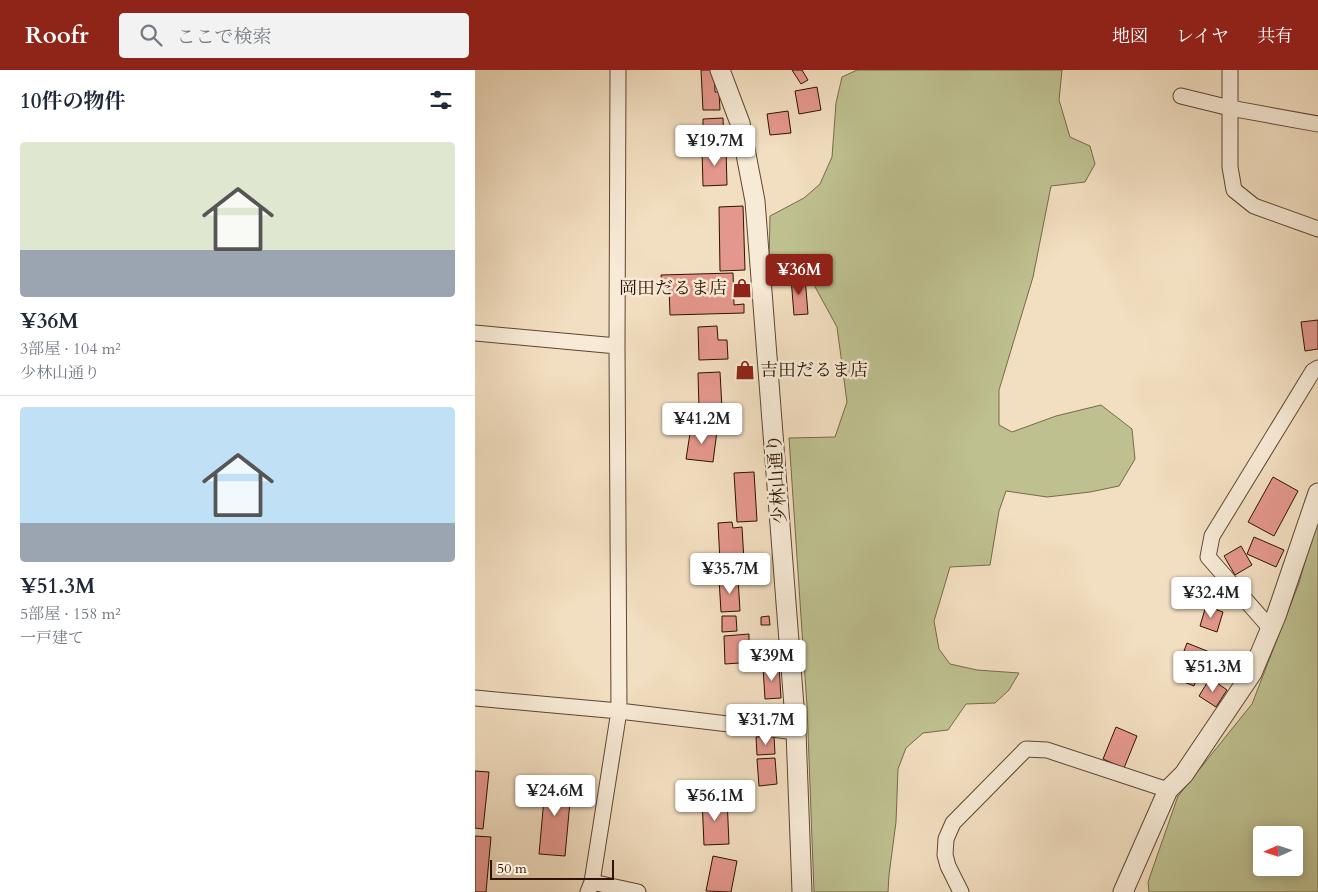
<!DOCTYPE html>
<html lang="ja">
<meta charset="utf-8">
<style>
:root{--surface:#fff;--page:#f2f2f3;--text:#1f2937;--muted:#747a83;--line:#e0e1e3;--accent:#8f2418}
body{margin:0;font-family:Cardo,"Noto Serif JP",serif;background:var(--page);color:var(--text);height:100vh;display:flex;flex-direction:column;font-size:19px;white-space:nowrap}
*{box-sizing:border-box;margin:0}
p{font-size:16px;color:var(--muted)}
.icon{flex:none;width:28px;height:28px;fill:none;stroke:currentColor;stroke-width:2;stroke-linecap:round;stroke-linejoin:round}
.map{position:relative;flex:1;overflow:hidden}
.details{display:flex;flex-direction:column;background:var(--surface);width:475px}
.details>*{flex:none}
.needle{width:32px;rotate:267deg}
.tools{position:absolute;left:778px;top:756px;display:grid;gap:10px}
.tools a{display:grid;place-items:center;width:50px;height:50px;border-radius:5px;background:var(--surface);box-shadow:0 2px 12px #0003;font-size:25px}
.scale{position:absolute;left:15px;bottom:12px;width:124px;box-sizing:border-box;padding-left:5px;border:2px solid #2d1300;border-top:0;font-size:14px;line-height:18px;white-space:nowrap;color:#2d1300;-webkit-text-stroke:4px #f7ead6;paint-order:stroke}
.price{position:absolute;translate:-50% -42px;padding:0 11px;border-radius:5px;background:#fff;color:#222;font-size:16px;line-height:32px;filter:drop-shadow(0 1px 2px #0008)}
.price::after{content:'';position:absolute;left:50%;top:30px;width:15px;height:11px;margin-left:-8px;background:inherit;clip-path:polygon(0 0,100% 0,50% 100%)}
.price.current{background:var(--accent);color:#fff}
ul{padding:0;list-style:none}
li{display:grid;align-content:center;gap:10px;height:265px;padding:0 20px}
li+li{border-top:1px solid var(--line)}
li span{display:grid;place-items:center;height:155px;border-radius:5px;color:#555}
li>.icon{margin-inline-start:auto}
span .icon{width:90px;height:90px;fill:#fffc;stroke-width:1}
li b{font-size:21px}
h2{display:flex;justify-content:space-between;align-items:center;height:60px;padding:0 20px;font-size:21px}
header{display:flex;align-items:center;gap:30px;box-sizing:border-box;height:70px;padding:0 25px;background:var(--accent);color:#fff}
header strong{font-size:24px}
nav{display:flex;gap:28px;margin-inline-start:auto;font-size:18px}
.search{width:350px;height:45px;background:var(--page);display:flex;align-items:center;gap:12px;box-sizing:border-box;padding:0 18px;border-radius:5px;color:var(--muted);font-size:19px}
main{display:flex;flex:1;min-height:0}
.map>svg:first-child{display:block}
</style>
<header>
<strong>Roofr</strong>
<div class="search"><svg class="icon" aria-label="search" viewBox="0 0 24 24"><circle cx="10" cy="10" r="6"/><path d="M15 15l6 6"/></svg>ここで検索</div>
<nav><a>地図</a><a>レイヤ</a><a>共有</a></nav>
</header>
<main>
<section class="details">
<h2>10件の物件<svg class="icon" aria-label="filters" viewBox="0 0 24 24"><path d="M4 7h16M4 17h16"/><circle cx="9" cy="7" r="2"/><circle cx="15" cy="17" r="2"/></svg></h2>
<ul>
<li><span style="background:linear-gradient(#dfe7d0 70%,#9aa5b1 0)"><svg class="icon" aria-label="home" viewBox="0 0 24 24"><path d="M3 11l9-7 9 7M6 9v11h12V9"/></svg></span><div><b>¥36M</b><p>3部屋 · 104 m²</p><p>少林山通り</p></div></li>
<li><span style="background:linear-gradient(#bfe0f5 75%,#9aa5b1 0)"><svg class="icon" aria-label="home" viewBox="0 0 24 24"><path d="M3 11l9-7 9 7M6 9v11h12V9"/></svg></span><div><b>¥51.3M</b><p>5部屋 · 158 m²</p><p>一戸建て</p></div></li>
</ul>
</section>
<div class="map">
<svg width="843" height="822" viewBox="0 0 843 822">
<rect width="100%" height="100%" fill="#f2dec0"/>
<filter id="stains"><feTurbulence type="fractalNoise" baseFrequency=".004" numOctaves="4"/><feColorMatrix values="0 0 0 0 .2 0 0 0 0 .09 0 0 0 0 .02 0 0 0 .5 -.17"/></filter>
<radialGradient id="worn" r=".72"><stop offset=".6" stop-color="#630" stop-opacity="0"/><stop offset="1" stop-color="#630" stop-opacity=".3"/></radialGradient>
<path fill="#bec090" stroke="#766a48" fill-rule="evenodd" d="M 382,0 L 587,0 L 584,30 L 595,67 L 615,76 L 620,94 L 610,112 L 576,116 L 558,207 L 524,320 L 524,355 L 537,362 L 581,346 L 626,335 L 657,359 L 660,389 L 644,416 L 615,422 L 572,427 L 531,421 L 524,441 L 515,495 L 475,497 L 459,551 L 464,579 L 475,594 L 502,600 L 544,603 L 534,620 L 520,633 L 491,634 L 473,660 L 448,663 L 431,678 L 423,699 L 421,752 L 414,805 L 413,822 L 339,822 L 332,636 L 314,368 L 360,367 L 372,332 L 362,257 L 339,215 L 334,190 L 294,194 L 295,146 L 329,128 L 345,114 L 357,87 L 361,33 L 367,7 Z
M 843,446 L 843,822 L 674,822 L 673,812 L 703,726 L 777,634 L 824,513 ZM 786,765 L 819,765 L 819,798 L 786,798 Z"/>
<path fill="#e4978c" stroke="#2d1300" d="M 226,0 L 239,0 L 240,22 L 244,22 L 245,40 L 228,40 Z
M 317,0 L 327,0 L 333,10 L 326,14 Z
M 342,17 L 346,40 L 324,44 L 320,21 Z
M 313,41 L 316,63 L 295,65 L 292,44 Z
M 248,48 L 249,73 L 236,74 L 235,68 L 233,69 L 232,63 L 228,63 L 228,49 Z
M 251,78 L 252,115 L 228,116 L 227,79 Z
M 268,136 L 270,200 L 245,201 L 244,137 Z
M 258,203 L 259,235 L 269,234 L 269,243 L 195,245 L 194,218 L 187,218 L 186,205 Z
M 330,207 L 333,244 L 319,245 L 316,208 Z
M 843,250 L 843,279 L 830,281 L 826,252 Z
M 242,256 L 243,270 L 252,270 L 253,289 L 224,290 L 223,257 Z
M 245,302 L 247,338 L 224,339 L 223,303 Z
M 216,357 L 242,361 L 238,392 L 211,389 Z
M 279,402 L 282,451 L 262,452 L 259,403 Z
M 798,407 L 823,421 L 799,466 L 773,452 Z
M 257,452 L 258,458 L 267,457 L 269,491 L 245,492 L 243,453 Z
M 779,467 L 809,480 L 801,497 L 772,484 Z
M 766,476 L 777,495 L 760,505 L 749,486 Z
M 263,508 L 265,541 L 246,542 L 244,509 Z
M 731,536 L 748,542 L 742,562 L 725,556 Z
M 247,546 L 261,546 L 262,561 L 247,562 Z
M 294,546 L 295,555 L 286,555 L 286,547 Z
M 274,564 L 274,575 L 278,575 L 279,592 L 250,594 L 249,566 Z
M 712,573 L 737,583 L 733,594 L 731,593 L 726,606 L 723,605 L 719,616 L 699,608 Z
M 304,596 L 306,628 L 290,629 L 288,597 Z
M 735,608 L 752,620 L 741,637 L 724,626 Z
M 641,657 L 662,666 L 649,698 L 628,689 Z
M 299,666 L 300,684 L 282,685 L 281,667 Z
M 300,688 L 302,714 L 284,716 L 282,689 Z
M 0,701 L 14,702 L 8,759 L 0,758 Z
M 71,707 L 97,710 L 90,786 L 64,784 Z
M 252,728 L 254,774 L 229,775 L 227,729 Z
M 0,766 L 16,767 L 11,822 L 0,822 Z
M 238,786 L 262,791 L 256,822 L 231,821 Z"/>
<g fill="none" stroke-linecap="round" stroke-linejoin="round">
<defs>
<path id="minor" d="M 755,0 L 755,97 L 759,120 L 779,136 L 843,159
M 706,26 L 755,38 L 843,54
M 0,263 L 142,276
M 796,559 L 733,487 L 737,466 L 838,301 L 843,298
M 0,628 L 144,641 L 321,662
M 117,812 L 163,822
M 113,822 L 117,812 L 144,641 L 142,276 L 143,0
M 486,822 L 473,796 L 470,785 L 471,769 L 478,753 L 551,679 L 572,680 L 693,720"/>
<path id="tertiary" d="M 245,0 L 265,53 L 280,131 L 321,662 L 327,822
M 648,822 L 693,720 L 709,704 L 777,603 L 801,546 L 843,423"/>
</defs>
<use href="#minor" stroke="#5e4630" stroke-width="17"/>
<use href="#tertiary" stroke="#5e4630" stroke-width="21"/>
<use href="#minor" stroke="#f7ead6" stroke-width="15"/>
<use href="#tertiary" stroke="#f7ead6" stroke-width="19"/>
</g>
<defs>
<symbol id="shop-bare" viewBox="-9 -9 18 18"><path d="M-5-2.5h2.3a2.7 3.5 0 0 1 5.4 0H5L5.5 6h-11ZM-1.5-2.5h3a1.5 2.3 0 0 0-3 0Z" fill="#8f2418" stroke="#f7ead6" stroke-width="2.5" paint-order="stroke"/></symbol>
</defs>
<g fill-rule="evenodd">
<use href="#shop-bare" x="253" y="204" width="28" height="28"/>
<use href="#shop-bare" x="256" y="286" width="28" height="28"/>
</g>
<g text-anchor="middle" stroke-width="5" stroke-linejoin="round" paint-order="stroke">
<g font-size="18" fill="#2d1300" stroke="#f7ead6" text-anchor="end">
<text x="252" y="224">岡田だるま店</text>
<text x="285" y="306" text-anchor="start">吉田だるま店</text>
</g>
<g font-size="18" fill="#2d1300" stroke="#f7ead6">
<text transform="translate(302 409) rotate(-94)" y="6">少林山通り</text>
</g>
</g>
<rect width="100%" height="100%" filter="url(#stains)"/>
<rect width="100%" height="100%" fill="url(#worn)"/>
</svg>
<div class="tools">
<a><svg class="needle" viewBox="-14 -14 28 28"><path d="M0-13l5 13h-10z" fill="#e53935"/><path d="M0 13l5-13h-10z" fill="#747a83"/></svg></a>
</div>
<div class="scale">50 m</div>
<b class="price" style="left:240px;top:97px">¥19.7M</b>
<b class="price current" style="left:324px;top:226px">¥36M</b>
<b class="price" style="left:227px;top:375px">¥41.2M</b>
<b class="price" style="left:255px;top:525px">¥35.7M</b>
<b class="price" style="left:736px;top:549px">¥32.4M</b>
<b class="price" style="left:297px;top:612px">¥39M</b>
<b class="price" style="left:738px;top:623px">¥51.3M</b>
<b class="price" style="left:291px;top:676px">¥31.7M</b>
<b class="price" style="left:80px;top:747px">¥24.6M</b>
<b class="price" style="left:240px;top:752px">¥56.1M</b>
</div>
</main>
